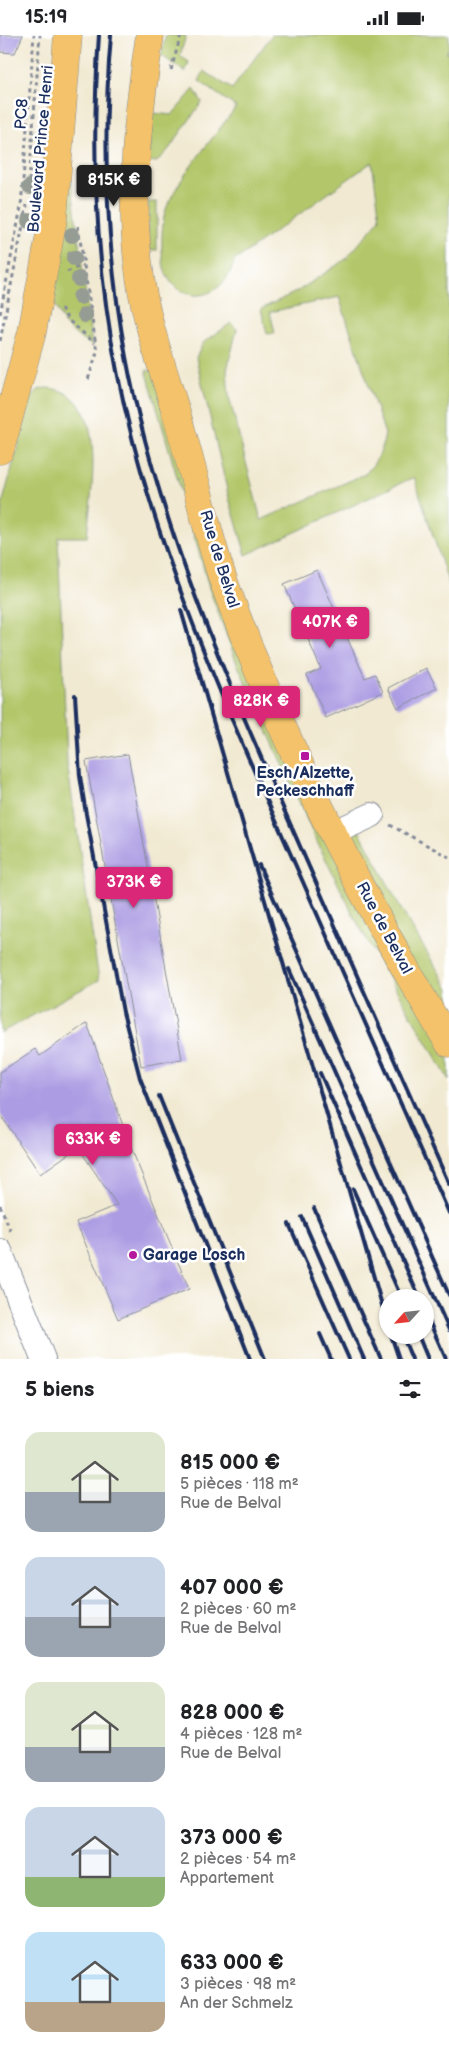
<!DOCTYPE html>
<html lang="fr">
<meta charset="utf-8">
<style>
body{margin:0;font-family:"Balsamiq Sans",sans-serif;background:#f2f2f2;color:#202124;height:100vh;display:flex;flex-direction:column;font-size:19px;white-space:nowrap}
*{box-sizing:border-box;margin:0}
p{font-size:16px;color:#757577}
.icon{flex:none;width:28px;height:28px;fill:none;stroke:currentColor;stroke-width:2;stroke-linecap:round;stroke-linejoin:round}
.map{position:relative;height:1324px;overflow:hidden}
.sheet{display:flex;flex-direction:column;background:#fff;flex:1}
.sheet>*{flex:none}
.needle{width:32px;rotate:243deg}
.controls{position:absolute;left:379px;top:1254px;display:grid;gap:10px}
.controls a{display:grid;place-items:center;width:55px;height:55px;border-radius:50%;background:#fff;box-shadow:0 1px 4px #0004;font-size:25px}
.price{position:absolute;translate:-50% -42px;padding:0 11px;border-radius:5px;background:#db2777;color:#fff;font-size:16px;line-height:32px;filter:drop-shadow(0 1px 2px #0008)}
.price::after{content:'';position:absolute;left:50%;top:30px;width:15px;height:11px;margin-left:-8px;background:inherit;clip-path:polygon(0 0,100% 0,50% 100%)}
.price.active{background:#222;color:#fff}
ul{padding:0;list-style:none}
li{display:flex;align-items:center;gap:15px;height:125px;padding:0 25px}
li span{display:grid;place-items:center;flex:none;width:140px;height:100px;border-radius:15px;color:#555}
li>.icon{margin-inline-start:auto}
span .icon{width:60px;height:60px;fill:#fffc;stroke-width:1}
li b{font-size:21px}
h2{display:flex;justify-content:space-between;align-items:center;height:60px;padding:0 25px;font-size:21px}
.status{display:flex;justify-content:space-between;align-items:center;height:35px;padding:0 25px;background:#fff;direction:ltr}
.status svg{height:14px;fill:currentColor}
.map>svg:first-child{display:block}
.green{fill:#b3c76b;stroke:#677b64}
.building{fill:#ac9ce3}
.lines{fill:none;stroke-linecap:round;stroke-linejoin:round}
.minor-casing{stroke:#868c98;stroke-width:26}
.major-casing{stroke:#868c98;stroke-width:29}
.path{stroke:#868c98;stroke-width:3;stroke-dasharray:4 4;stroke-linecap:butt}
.minor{stroke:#fff;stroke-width:24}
.major{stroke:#f3c26a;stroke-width:28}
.rail{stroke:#1b2f5e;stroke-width:4}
.tree{fill:#959c94}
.poi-dot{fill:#b5179e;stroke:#fff;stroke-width:2}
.labels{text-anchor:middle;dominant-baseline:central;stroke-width:5;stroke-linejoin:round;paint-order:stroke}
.street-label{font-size:16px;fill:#1b2f5e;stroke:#fff}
.poi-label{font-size:16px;font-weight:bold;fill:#1b2f5e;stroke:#fff}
</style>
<div class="status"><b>15:19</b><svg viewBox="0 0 49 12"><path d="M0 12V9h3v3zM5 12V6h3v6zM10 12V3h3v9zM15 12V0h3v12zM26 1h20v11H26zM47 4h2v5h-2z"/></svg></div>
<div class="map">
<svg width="449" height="1324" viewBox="0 0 449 1324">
<rect width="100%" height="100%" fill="#fff"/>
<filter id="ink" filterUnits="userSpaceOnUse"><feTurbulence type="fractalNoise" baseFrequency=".02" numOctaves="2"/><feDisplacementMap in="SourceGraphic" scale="10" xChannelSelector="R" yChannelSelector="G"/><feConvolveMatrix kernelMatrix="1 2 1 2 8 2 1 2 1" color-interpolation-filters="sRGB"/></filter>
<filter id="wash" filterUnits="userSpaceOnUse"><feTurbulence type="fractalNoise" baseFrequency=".0096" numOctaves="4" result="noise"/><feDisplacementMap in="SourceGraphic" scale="20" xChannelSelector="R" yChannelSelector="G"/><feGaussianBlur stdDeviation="1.12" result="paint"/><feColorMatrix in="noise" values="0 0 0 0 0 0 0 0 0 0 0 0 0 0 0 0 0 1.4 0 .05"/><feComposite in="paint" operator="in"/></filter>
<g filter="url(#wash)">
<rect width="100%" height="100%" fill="#f1e9d1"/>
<g class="green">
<path d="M166,0H186L180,21L189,27L185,37L161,20Z"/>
<path d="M272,0H449V12L446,19L449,17V550L414,442L246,520L229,463L196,323L203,308L231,288L237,294L227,335L229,362L261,485L365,439C377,427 382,416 385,399L339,262L270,277L275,298L267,299L261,274L298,256L346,224L380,184L372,127L234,226C227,260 186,275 167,241C160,229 161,191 165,177C175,146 216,100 236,72L199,46L204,36L232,54Z"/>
<path d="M194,54L202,67L169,114L157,127L148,126L152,78L172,80Z"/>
<path d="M68,120L92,310L81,304L65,290L52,265Z"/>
<rect x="148" y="167" width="9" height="48"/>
<path d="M146,335L165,339L225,550L319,770L360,797L405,881L449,954V1045L360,893L316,805L236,626L210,556Z"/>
<path d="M46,353C112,356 90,460 87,502H58L67,728L99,945L0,998V493L3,466L31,363L38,355Z"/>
</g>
<g id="blocks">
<g class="building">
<path d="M0,0H23L15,18L0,17Z"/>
<path d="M317,535L365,643L375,639L383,657L326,683L307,640L321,634L284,549Z"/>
<path d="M426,633L437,653L398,673L388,653Z"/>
<path d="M128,719L182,1024L141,1031L86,726Z"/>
<path d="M87,988L129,1108L189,1254L118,1284L76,1187L117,1170L78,1112L40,1139L0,1079V1037L35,1014L40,1021Z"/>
</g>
</g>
</g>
<g filter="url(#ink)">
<use href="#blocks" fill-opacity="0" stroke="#868c98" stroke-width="1"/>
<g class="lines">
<g class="minor-casing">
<g id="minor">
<path d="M333,798L372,780"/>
<path d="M0,1216L43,1324"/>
</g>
</g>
<g class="major-casing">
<g id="major">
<path d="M150,0C138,79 128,161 140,242C147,294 168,347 182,398C197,449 208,503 226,553C284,712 362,864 449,1008"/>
<path d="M0,415L32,297L53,184L68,0"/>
</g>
</g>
<g class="path">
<path d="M171,35L181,0"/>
<path d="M29,146L40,0"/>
<path d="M78,191L97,317L88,345"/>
<path d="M67,237L83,230"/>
<path d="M61,273L68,285L95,308"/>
<path d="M0,279L21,172L34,0"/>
<path d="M0,306L27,170"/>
<path d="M390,790L449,822"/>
<path d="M0,1170L11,1197"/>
</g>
<use href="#minor" class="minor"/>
<use href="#major" class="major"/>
<g class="rail">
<path d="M99,0C91,113 95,225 117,336C148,496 215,647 280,795C336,923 393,1050 449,1178"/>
<path d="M111,0C102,107 106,215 126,322C158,491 230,652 299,809C349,922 399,1035 449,1149"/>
<path d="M181,575L388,1291"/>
<path d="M75,660L80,741L86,779L123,977L140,1043L250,1324"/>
<path d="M259,830L449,1260"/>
<path d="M289,934L449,1295"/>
<path d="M320,1038L419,1262"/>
<path d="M159,1061L265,1324"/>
<path d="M353,1154L401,1262"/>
<path d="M314,1173L381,1324"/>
<path d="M302,1182L364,1324"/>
<path d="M289,1189L349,1324"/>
<path d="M425,1277L446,1324"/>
<path d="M320,1299L331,1324"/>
<path d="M391,1300L399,1324"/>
<path d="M402,1300L412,1324"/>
<path d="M418,1300L428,1324"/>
</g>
</g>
<g class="tree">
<circle cx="30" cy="152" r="8"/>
<circle cx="29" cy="186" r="8"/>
<circle cx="72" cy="200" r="8"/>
<circle cx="74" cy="223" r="8"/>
<circle cx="79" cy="244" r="8"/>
<circle cx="80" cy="262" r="8"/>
<circle cx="85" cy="280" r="8"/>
</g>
</g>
<g class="poi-dot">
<rect x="300" y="716" width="10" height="10" rx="2.5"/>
<circle cx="133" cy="1220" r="5"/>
</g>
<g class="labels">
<g class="street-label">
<text transform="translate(22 79) rotate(-86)">PC8</text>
<text transform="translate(41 114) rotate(-85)">Boulevard Prince Henri</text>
<text transform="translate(219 524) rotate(73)">Rue de Belval</text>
<text transform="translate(384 893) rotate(62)">Rue de Belval</text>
</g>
<g class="poi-label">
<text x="305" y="738">Esch/Alzette,<tspan x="305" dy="18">Peckeschhaff</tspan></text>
<text x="143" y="1220" text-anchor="start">Garage Losch</text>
</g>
</g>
</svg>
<div class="controls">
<a><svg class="needle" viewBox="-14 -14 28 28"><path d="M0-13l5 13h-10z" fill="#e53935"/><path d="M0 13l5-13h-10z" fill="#757577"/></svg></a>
</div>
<b class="price active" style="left:114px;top:172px">815K €</b>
<b class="price" style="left:330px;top:614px">407K €</b>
<b class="price" style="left:261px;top:693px">828K €</b>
<b class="price" style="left:134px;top:874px">373K €</b>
<b class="price" style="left:93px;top:1131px">633K €</b>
</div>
<section class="sheet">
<h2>5 biens<svg class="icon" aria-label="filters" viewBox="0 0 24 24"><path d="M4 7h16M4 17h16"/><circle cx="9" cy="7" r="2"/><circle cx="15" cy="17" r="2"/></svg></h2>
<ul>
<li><span style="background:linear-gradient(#dfe7d0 60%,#9aa5b1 0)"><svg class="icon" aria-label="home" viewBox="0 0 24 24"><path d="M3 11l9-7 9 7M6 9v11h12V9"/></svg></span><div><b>815 000 €</b><p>5 pièces · 118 m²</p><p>Rue de Belval</p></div></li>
<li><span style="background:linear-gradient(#c9d6e8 60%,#9aa5b1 0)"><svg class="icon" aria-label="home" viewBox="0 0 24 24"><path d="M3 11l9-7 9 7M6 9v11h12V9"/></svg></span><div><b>407 000 €</b><p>2 pièces · 60 m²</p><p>Rue de Belval</p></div></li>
<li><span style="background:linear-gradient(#dfe7d0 65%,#9aa5b1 0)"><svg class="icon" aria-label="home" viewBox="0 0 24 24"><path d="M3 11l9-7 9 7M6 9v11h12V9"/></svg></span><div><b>828 000 €</b><p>4 pièces · 128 m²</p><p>Rue de Belval</p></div></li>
<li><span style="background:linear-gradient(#c9d6e8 70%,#8fb573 0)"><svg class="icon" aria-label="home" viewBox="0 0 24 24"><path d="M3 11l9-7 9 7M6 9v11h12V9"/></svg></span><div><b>373 000 €</b><p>2 pièces · 54 m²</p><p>Appartement</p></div></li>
<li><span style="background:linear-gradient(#bfe0f5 70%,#b9a48a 0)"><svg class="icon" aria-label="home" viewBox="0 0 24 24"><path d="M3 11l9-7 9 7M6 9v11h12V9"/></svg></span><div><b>633 000 €</b><p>3 pièces · 98 m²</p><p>An der Schmelz</p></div></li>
</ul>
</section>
